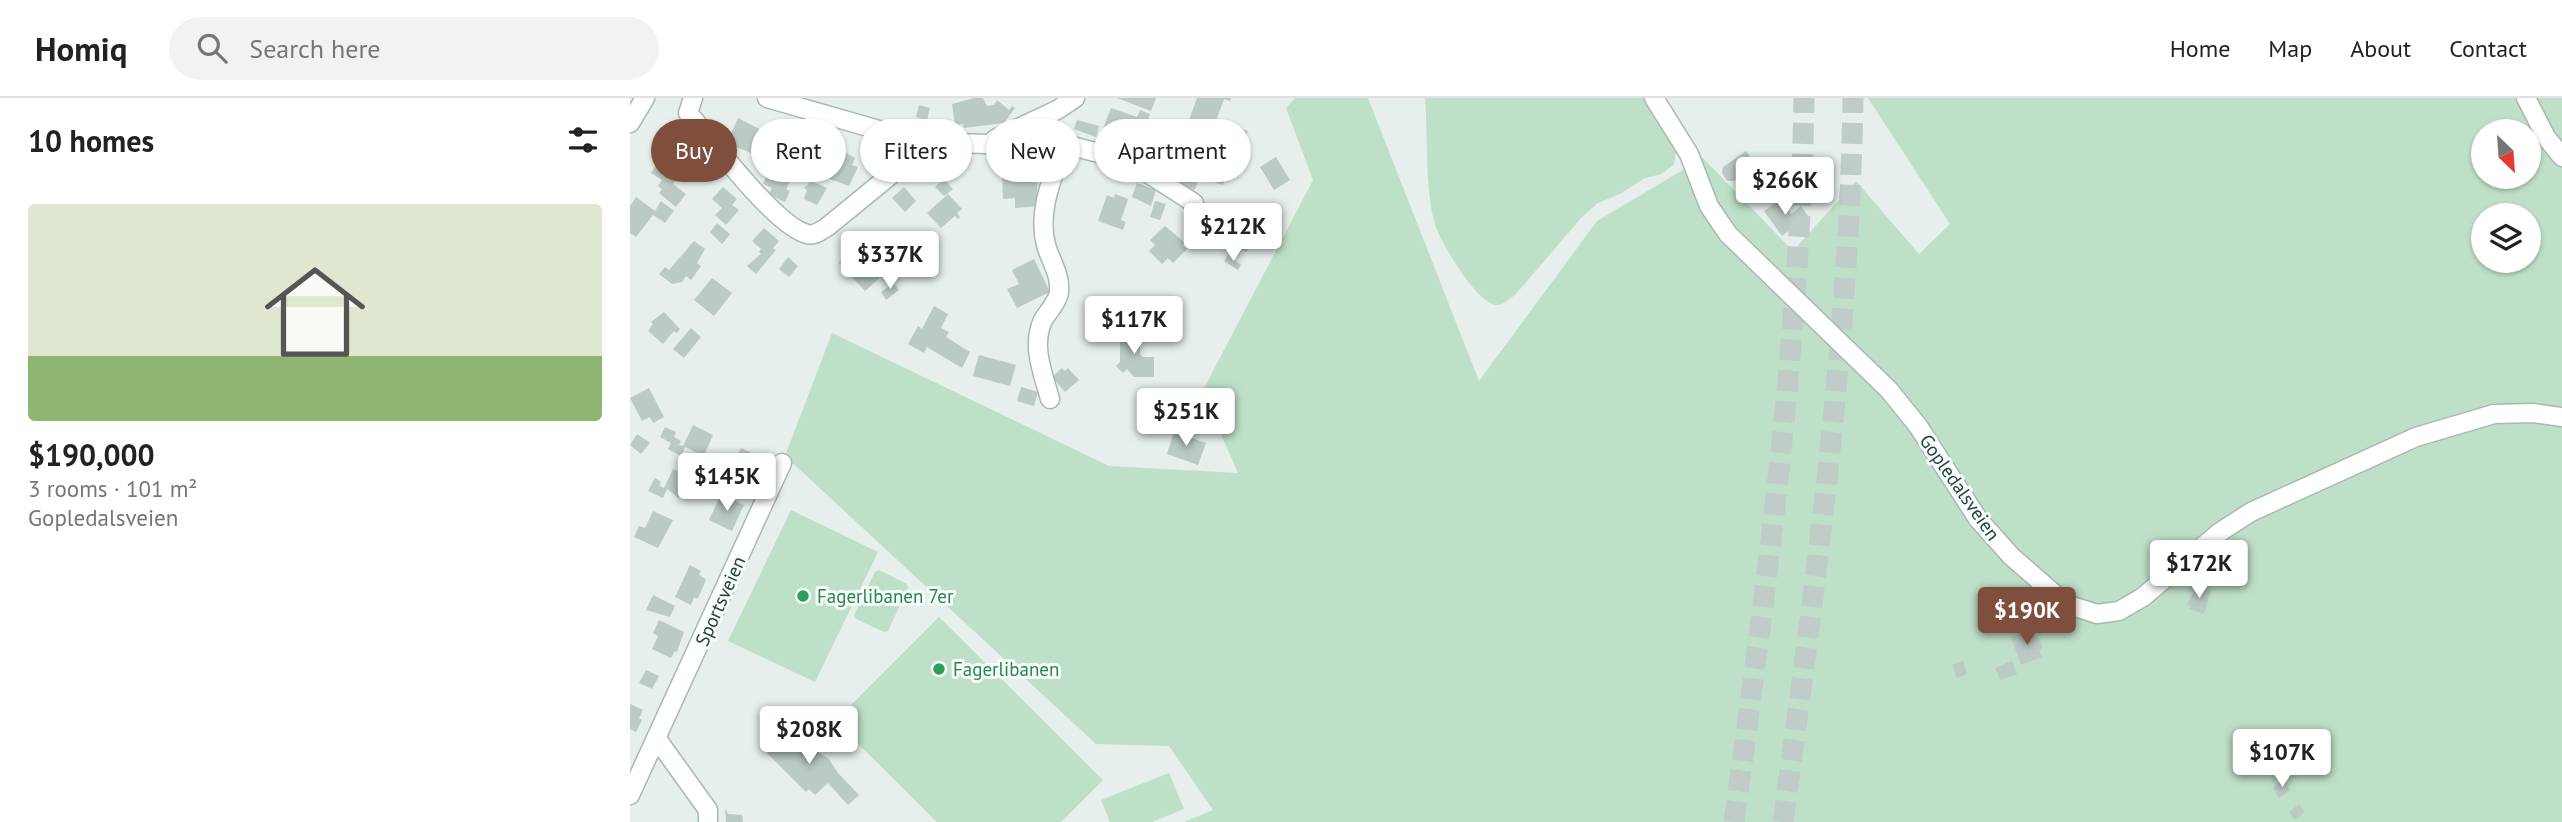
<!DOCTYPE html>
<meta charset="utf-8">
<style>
body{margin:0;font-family:"PT Sans",sans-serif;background:#f2f2f2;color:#222;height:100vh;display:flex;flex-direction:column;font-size:26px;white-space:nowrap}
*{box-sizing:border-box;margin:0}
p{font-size:23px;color:#767676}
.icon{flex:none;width:38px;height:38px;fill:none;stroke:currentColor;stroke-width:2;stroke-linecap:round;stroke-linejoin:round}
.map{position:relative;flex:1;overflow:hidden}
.sheet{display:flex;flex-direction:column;background:#fff;width:630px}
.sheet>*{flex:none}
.top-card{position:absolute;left:21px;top:21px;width:665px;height:63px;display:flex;gap:14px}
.needle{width:46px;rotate:155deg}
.fabs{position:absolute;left:1841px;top:21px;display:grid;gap:14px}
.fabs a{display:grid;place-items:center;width:70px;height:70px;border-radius:50%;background:#fff;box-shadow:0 2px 5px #0004;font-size:35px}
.price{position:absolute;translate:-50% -60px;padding:0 16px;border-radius:7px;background:#fff;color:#222;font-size:23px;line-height:46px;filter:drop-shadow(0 2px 4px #0008)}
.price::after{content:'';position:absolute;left:50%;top:42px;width:21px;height:16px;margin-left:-10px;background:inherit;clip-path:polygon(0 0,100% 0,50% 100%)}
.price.on{background:#804e3d;color:#fff}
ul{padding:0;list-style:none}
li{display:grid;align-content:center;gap:14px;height:371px;padding:0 28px}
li+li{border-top:2px solid #e0e0e0}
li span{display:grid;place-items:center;height:217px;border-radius:7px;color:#555}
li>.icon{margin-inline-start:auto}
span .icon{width:126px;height:126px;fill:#fffc;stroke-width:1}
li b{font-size:30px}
h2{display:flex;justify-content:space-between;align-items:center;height:84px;padding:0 28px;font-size:30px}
.pill{padding:0 24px;border-radius:32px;background:#fff;box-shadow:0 2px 5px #0004;font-size:24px;line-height:63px}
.pill.on{background:#804e3d;color:#fff}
header{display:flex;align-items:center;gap:42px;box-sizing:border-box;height:98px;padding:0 35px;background:#fff;border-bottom:2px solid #e0e0e0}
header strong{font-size:33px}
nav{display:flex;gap:38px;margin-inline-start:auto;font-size:24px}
.search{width:490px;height:63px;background:#f2f2f2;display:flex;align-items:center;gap:18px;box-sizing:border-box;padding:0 24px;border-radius:38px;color:#767676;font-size:26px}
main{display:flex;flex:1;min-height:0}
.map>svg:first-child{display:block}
.green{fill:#bfe0c8;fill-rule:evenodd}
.building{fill:#bbcac4}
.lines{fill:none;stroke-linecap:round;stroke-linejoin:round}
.highway-tunnel{stroke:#bfccc8;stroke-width:21;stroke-dasharray:21 10;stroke-linecap:butt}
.minor-casing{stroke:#a8b8b2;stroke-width:21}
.minor{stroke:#fff;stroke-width:18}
.leisure-dot{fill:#2e9e5b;stroke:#f7fbf9;stroke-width:2.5}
.labels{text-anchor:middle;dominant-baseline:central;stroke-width:6;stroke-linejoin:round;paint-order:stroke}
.street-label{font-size:19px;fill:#24423a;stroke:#f7fbf9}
.leisure-label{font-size:19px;fill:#27864d;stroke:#f7fbf9;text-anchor:start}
</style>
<header>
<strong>Homiq</strong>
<div class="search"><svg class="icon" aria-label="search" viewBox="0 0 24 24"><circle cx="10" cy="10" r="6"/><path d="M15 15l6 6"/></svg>Search here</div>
<nav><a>Home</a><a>Map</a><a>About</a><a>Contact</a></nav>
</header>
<main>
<section class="sheet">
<h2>10 homes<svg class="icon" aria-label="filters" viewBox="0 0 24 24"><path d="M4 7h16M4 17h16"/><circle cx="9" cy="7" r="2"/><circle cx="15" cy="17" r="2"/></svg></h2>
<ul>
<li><span style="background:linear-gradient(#dfe7d0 70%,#8fb573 0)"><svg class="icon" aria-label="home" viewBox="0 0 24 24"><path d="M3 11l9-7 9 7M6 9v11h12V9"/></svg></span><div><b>$190,000</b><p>3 rooms · 101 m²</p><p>Gopledalsveien</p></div></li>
</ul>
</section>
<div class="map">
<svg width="1932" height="724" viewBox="0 0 1932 724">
<rect width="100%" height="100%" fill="#e6efeb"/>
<g class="green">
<path d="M665,0H738L849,283L967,123L1073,60L1163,153L1226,83L1289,156L1320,126L1238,0H1932V724H554L583,712L539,648L466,646L155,358L202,235L479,368L608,375L572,294L683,82L656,10ZM1853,33H1899V79H1853ZM1853,117H1899V163H1853Z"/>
<path d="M795,0H1015L1043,44L1046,53L1044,66L1032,76L1015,80L990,96L968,105L952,119L885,197C879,201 874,207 866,207C847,206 808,141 804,123C795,88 798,37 795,0Z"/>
<path d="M161,412L248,454L185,584L98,543Z"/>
<path d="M249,472L277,486L278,490L258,533L254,534L226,521L224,517L245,474Z"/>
<path d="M309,519L473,682L431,724H307L205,623Z"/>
<path d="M539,675L554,711L522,724H480L471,702Z"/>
</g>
<g class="building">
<path d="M344,0H353L357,8L364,7L367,2L379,12L382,8L385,10L374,25L334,30L333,26L325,27L322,6Z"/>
<path d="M487,0H526L521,13Z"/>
<path d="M567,0H601L600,3L594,1L582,34L558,25Z"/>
<path d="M289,7L300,10L297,22L286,19Z"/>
<path d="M481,10L507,19L510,12L520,16L516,28L519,29L513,48L490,40L492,34L474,28Z"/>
<path d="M108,20L133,33L121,55L97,45Z"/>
<path d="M447,22L469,28L466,39L444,31Z"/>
<path d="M598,26L618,33L613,48L607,46L593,87L569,79L565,92L539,83L554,42L591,55Z"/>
<path d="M158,31L191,45L181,66L151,53Z"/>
<path d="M44,47L59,57L56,63L58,65L43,86L56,96L46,109L29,95L32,91L28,88L32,82L21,75L29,63L34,66Z"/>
<path d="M210,52L225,60L222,67L228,69L219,88L197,80L198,78L187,72L196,53L206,58Z"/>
<path d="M1116,53L1141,89L1131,96L1120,85L1123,83L1118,77L1103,83H1097L1092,75L1093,69Z"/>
<path d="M646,59L660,82L644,92L630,69Z"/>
<path d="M143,65L164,75L156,91L160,93L155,104L142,98L139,95L142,90L133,86L136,79L133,77Z"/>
<path d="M396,73L398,80H407L408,108L385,110V100L373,101L372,75Z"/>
<path d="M314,81L323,91L314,98L305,89Z"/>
<path d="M181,83L197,90L187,107L174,101L177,92L174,90Z"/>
<path d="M507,85L526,92L521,108L502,99Z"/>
<path d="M93,89L107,101L102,107L109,112L96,127L85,117L92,110L82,101Z"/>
<path d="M274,89L286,103L275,114L262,100Z"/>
<path d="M318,96L332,111L327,115L330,119L328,121L325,118L311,130L297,115Z"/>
<path d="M485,96L498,101L491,122L496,124L493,132L468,123L477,97L484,100Z"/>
<path d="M6,99L25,113L31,103L44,113L35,125L23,117L6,139L0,135V108Z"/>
<path d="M1151,101L1161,116L1171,108L1178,118L1152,138L1134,113Z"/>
<path d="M525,103L536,106L530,122L520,119Z"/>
<path d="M601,118L606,121L607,119L628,136L616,154L610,150L608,153L592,142L595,139L589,135Z"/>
<path d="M87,125L100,136L92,146L80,134Z"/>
<path d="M535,128L555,145L553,147L557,151L543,165L538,160L532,166L519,153L525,147L520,142Z"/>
<path d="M134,130L149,143L143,150L146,152L126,176L117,168L131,156L129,154L131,151L122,143Z"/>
<path d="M299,140L304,146L293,155L296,159L293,163L282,171L271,157Z"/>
<path d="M64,143L75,151L67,165L71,168L61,182L56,178L52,184L42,186L29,176L35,169L39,172Z"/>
<path d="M223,152L236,166L243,160L256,174L235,193L209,165Z"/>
<path d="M598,157L611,167L608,172L594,163Z"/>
<path d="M158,159L168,168L159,179L149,171Z"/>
<path d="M404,161L420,194L387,210L377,191L389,186L382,172Z"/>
<path d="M82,180L102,195L84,218L64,202Z"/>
<path d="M263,185L269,192L256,202L251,194Z"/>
<path d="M304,208L318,216L311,230L319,234L316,239L340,254L332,270L297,249L294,255L278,246L288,228L292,231Z"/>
<path d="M34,214L50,231L47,235L44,233L33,246L18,233L23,226L21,224Z"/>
<path d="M61,230L71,239L54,260L43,251Z"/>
<path d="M490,233H510V256L513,259H524V279H504L497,271L493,275L486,268L490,264Z"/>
<path d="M349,257L386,267L380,288L343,278Z"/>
<path d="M432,270L435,273L438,270L449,282L435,294L422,279Z"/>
<path d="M391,289L408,294L404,308L387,303Z"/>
<path d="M19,290L34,319L23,325L20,319L12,323L0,300Z"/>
<path d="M63,327L83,337L74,358L55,349L51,358L38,351L41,345L30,339L35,329L46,334L44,339L51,343L49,347L53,348Z"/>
<path d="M544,334L576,345L568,367L537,356Z"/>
<path d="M7,336L20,345L11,356L0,347Z"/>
<path d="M111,350L136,362L127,381L96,367L101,358L106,360Z"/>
<path d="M43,371L62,380L53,399L50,397L49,400L37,391L33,400L18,393L25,380L31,384L29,388L34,390Z"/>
<path d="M113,385L129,393L126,399L110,391Z"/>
<path d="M91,397L114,407L102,433L79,422Z"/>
<path d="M23,413L43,422L28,450L4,439L9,428L15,430Z"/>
<path d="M60,467L71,473L69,477L76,481L71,494L67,501L64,499L61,507L45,499Z"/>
<path d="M1566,488L1581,493L1574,516L1559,511L1560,507H1557Z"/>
<path d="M23,497L45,508L40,519L16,512Z"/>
<path d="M1391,509L1397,526L1380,532L1374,515Z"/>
<path d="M29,522L54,534L47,554L45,553L41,560L22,551L28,538L23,535Z"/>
<path d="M1402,531L1405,539L1408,538L1413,550L1409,552L1412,559L1391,567L1381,539Z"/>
<path d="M1333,563L1337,576L1327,580L1322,567Z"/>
<path d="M1382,563L1387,576L1370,582L1365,570Z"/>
<path d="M16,572L29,578L22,591L9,585Z"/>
<path d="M0,606L13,612L9,620L12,622L6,634L0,631Z"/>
<path d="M165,628L188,654L199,661L208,675L229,697L218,707L198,685L185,697L179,691L176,694L137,655Z"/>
<path d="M1654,682L1660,692L1649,700L1643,690Z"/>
<path d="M1669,706L1675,714L1665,722L1659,714Z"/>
<path d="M95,710L98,716L112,717L113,724H96Z"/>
</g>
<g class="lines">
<g class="highway-tunnel">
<path d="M1104,724C1137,484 1170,243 1174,0"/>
<path d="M1153,724C1186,483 1219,243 1223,0"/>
</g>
<g class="minor-casing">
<g id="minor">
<path d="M63,0L58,15C82,42 145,128 177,136C185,138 190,133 197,129L262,76L291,44"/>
<path d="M137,0L291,44L356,46L402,42L434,46L488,60L508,69L564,105"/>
<path d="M1024,0L1059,56L1079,108L1098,136L1259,292L1288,328L1348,421L1381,458L1436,506L1467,516L1489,513L1513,499L1590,434L1621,414L1786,339L1864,316L1903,315L1932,319"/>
<path d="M1896,0L1916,39L1932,59"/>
<path d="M0,25L15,0"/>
<path d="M365,41L427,12L445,0"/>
<path d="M420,301C413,275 401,248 413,222C418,214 428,203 429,194C431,177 420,162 416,147C407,113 423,79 434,46"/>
<path d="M27,641L78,712V724"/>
<path d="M0,697L152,365"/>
</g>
</g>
<use href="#minor" class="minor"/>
</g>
<g class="leisure-dot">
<circle cx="173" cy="498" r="7"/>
<circle cx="309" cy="571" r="7"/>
</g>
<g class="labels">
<g class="street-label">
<text transform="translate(1330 389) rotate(55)">Gopledalsveien</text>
<text transform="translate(90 503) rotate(-66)">Sportsveien</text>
</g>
<g class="leisure-label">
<text x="187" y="498">Fagerlibanen 7er</text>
<text x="323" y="571">Fagerlibanen</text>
</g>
</g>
</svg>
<div class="fabs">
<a><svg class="needle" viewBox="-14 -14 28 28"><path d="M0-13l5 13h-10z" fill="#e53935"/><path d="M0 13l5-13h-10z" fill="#767676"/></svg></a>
<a><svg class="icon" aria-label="layers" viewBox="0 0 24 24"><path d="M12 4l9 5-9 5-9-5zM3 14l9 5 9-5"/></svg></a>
</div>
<b class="price" style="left:1155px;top:119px">$266K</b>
<b class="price" style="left:603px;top:165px">$212K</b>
<b class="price" style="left:260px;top:193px">$337K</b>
<b class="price" style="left:504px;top:258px">$117K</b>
<b class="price" style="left:556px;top:350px">$251K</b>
<b class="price" style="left:97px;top:415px">$145K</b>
<b class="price" style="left:1569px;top:502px">$172K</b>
<b class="price on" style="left:1397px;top:549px">$190K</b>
<b class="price" style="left:179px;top:668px">$208K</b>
<b class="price" style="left:1652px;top:691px">$107K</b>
<div class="top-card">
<a class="pill on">Buy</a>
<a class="pill">Rent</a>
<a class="pill">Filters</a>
<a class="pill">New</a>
<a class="pill">Apartment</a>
</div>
</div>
</main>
